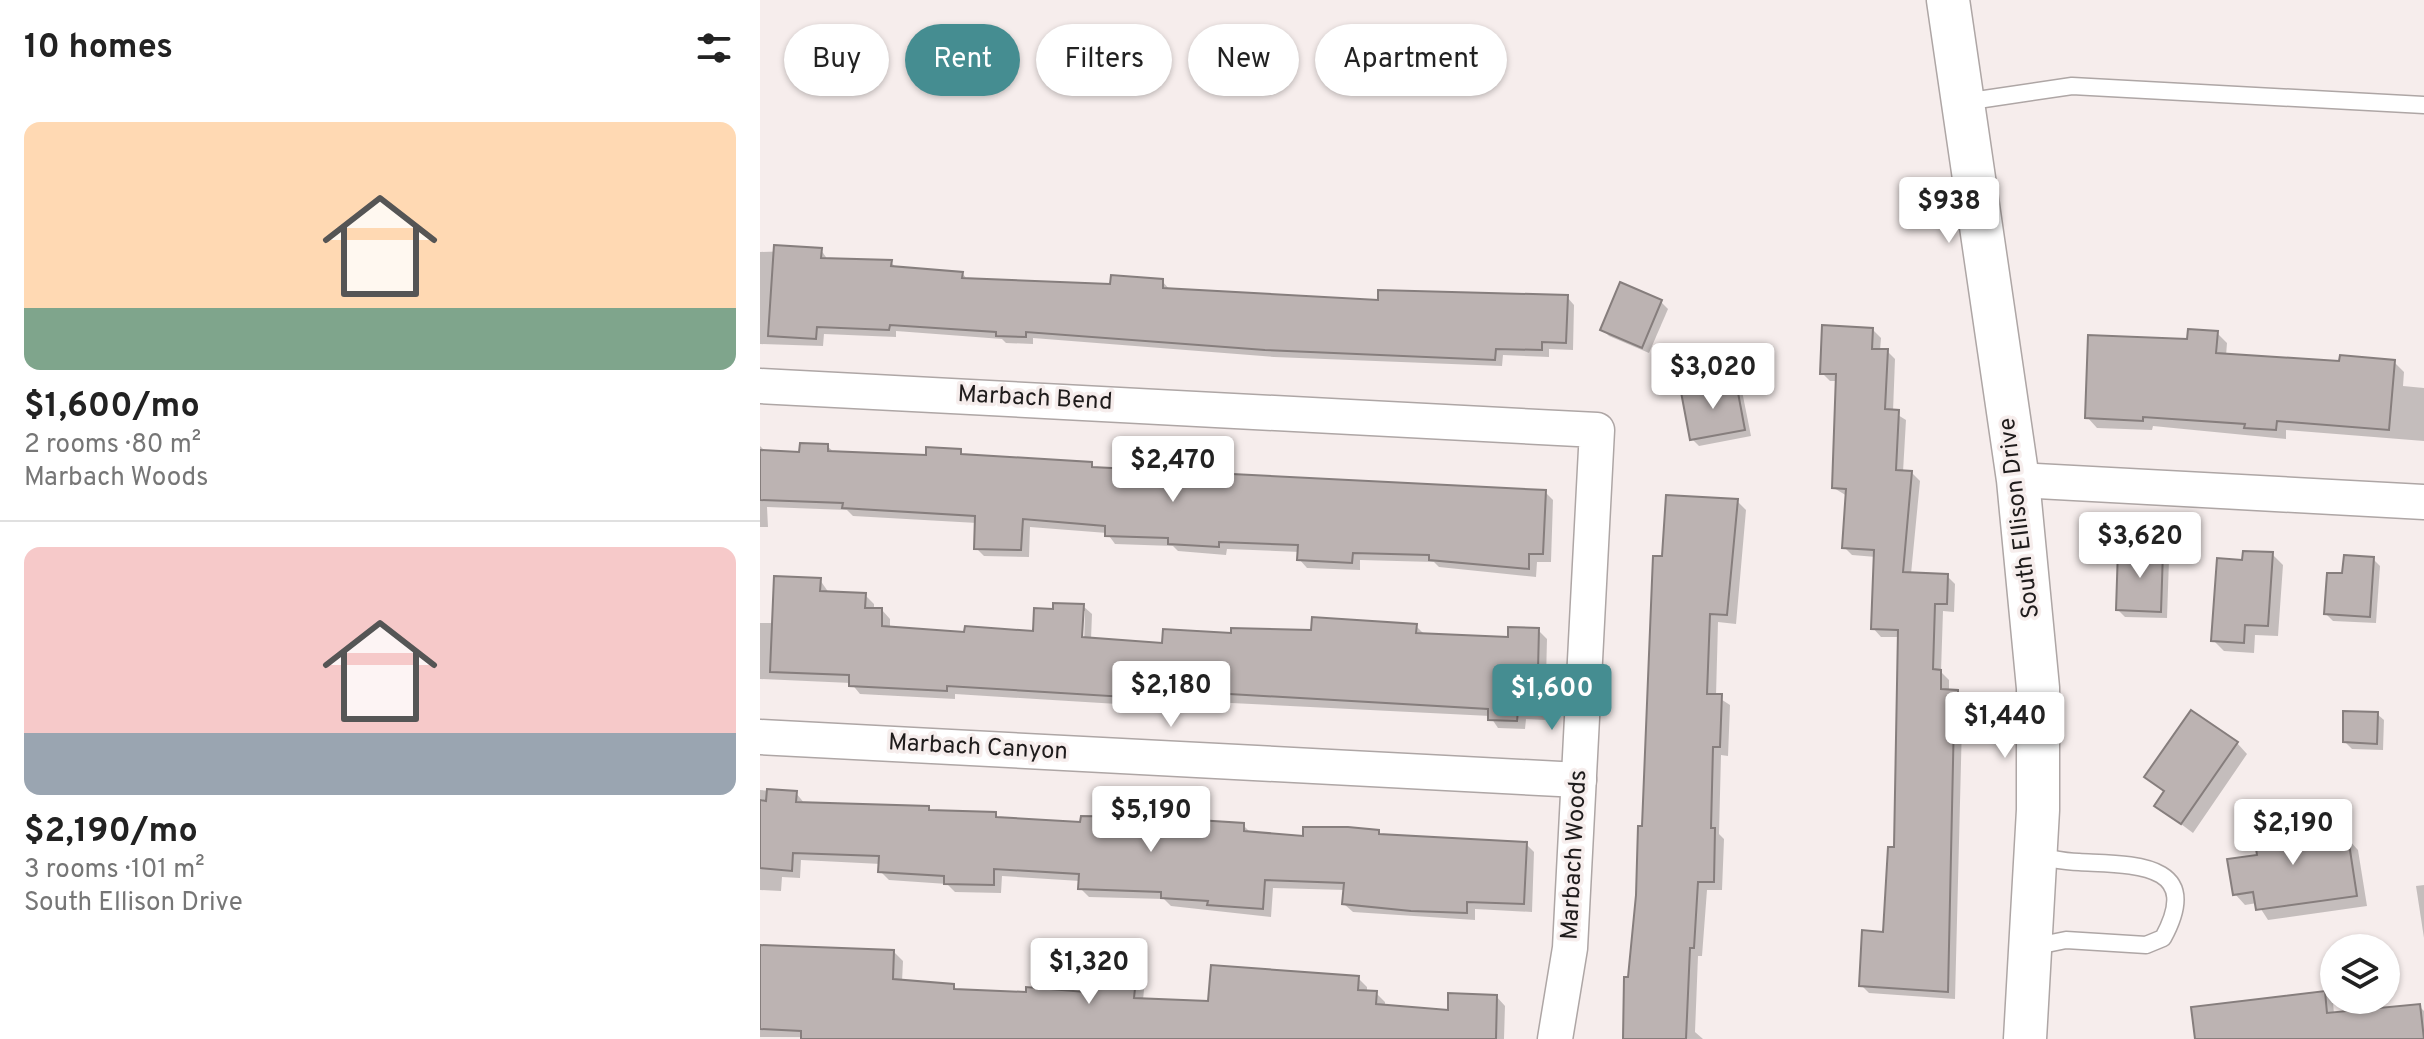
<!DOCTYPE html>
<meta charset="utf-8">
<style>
body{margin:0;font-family:Overpass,sans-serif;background:#f2f2f2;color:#222;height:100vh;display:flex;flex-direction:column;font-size:30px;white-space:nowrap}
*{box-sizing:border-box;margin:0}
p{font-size:26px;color:#767676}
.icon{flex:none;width:44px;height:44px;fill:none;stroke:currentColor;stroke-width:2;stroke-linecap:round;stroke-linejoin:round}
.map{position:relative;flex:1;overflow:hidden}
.side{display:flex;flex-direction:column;background:#fff;width:760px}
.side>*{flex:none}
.hud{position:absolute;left:24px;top:24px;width:760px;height:72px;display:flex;gap:16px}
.fabs{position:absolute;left:1560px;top:934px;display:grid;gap:16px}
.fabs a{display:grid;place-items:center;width:80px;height:80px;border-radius:50%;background:#fff;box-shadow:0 2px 6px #0004;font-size:40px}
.price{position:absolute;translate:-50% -68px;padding:0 18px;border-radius:8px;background:#fff;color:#222;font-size:26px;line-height:52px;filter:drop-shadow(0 2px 4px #0008)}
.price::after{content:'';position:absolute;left:50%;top:48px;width:24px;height:18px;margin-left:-12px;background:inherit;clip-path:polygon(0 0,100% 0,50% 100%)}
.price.on{background:#458d91;color:#fff}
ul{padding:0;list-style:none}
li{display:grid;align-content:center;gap:16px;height:424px;padding:0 24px}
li+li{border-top:2px solid #e0e0e0}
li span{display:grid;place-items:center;height:248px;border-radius:16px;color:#555}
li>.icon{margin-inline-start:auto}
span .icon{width:144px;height:144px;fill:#fffc;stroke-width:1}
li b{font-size:34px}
h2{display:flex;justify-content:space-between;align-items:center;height:96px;padding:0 24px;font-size:34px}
.chip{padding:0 28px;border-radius:36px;background:#fff;box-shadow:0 2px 6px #0004;font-size:28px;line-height:72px}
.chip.on{background:#458d91;color:#fff}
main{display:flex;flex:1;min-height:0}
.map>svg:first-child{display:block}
.shadow{fill:#0003;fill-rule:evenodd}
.building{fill:#bcb3b2;stroke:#867e7d;stroke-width:2}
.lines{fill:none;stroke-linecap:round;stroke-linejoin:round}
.service-casing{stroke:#aea6a5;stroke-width:19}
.minor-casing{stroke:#aea6a5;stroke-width:37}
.tertiary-casing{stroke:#aea6a5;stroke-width:45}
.service{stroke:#fff;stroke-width:16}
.minor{stroke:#fff;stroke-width:34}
.tertiary{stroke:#fff;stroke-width:42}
.labels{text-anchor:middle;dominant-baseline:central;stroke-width:7;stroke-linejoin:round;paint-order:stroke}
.street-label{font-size:24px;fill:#1f1c1c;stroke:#f6edec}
</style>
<main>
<section class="side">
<h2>10 homes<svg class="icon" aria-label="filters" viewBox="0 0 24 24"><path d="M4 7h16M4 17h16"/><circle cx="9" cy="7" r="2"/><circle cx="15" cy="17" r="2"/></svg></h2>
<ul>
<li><span style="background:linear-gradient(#ffd9b3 75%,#7fa58c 0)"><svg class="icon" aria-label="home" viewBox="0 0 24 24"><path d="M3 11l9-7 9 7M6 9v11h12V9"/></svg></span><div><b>$1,600/mo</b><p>2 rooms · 80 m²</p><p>Marbach Woods</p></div></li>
<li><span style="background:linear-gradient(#f6c9c9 75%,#9aa5b1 0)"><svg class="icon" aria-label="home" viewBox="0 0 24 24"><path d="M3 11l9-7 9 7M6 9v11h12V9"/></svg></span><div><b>$2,190/mo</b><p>3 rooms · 101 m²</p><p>South Ellison Drive</p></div></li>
</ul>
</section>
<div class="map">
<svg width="1664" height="1039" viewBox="0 0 1664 1039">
<rect width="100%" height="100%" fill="#f6edec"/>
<g class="shadow">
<path d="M61,250L68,260L131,262L137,269L202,273L208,280L352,286L402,281L410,290L619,302L807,297L814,305L813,350L789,349V357L743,355L742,366L514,357L273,338V344L246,343L242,339L136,331V337L64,334L63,346L0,344V252Z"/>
<path d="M861,285L901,302L908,309L889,353L849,336L842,329Z"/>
<path d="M1113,330L1121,338L1120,351H1127L1135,359L1133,412L1146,420L1143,472L1152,473L1160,481L1151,574L1187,576L1195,584L1194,612L1183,611L1181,672L1189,680V691L1197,692L1206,700L1205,725L1202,724L1195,999L1109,993L1101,985L1125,934L1136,849L1140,637H1121L1113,628L1116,557L1092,555L1084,547L1087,496L1074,488L1078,381H1070L1062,373Z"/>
<path d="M1457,333L1467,343L1466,356L1581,363L1634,362L1644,372L1643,386L1664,388V441L1526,430V439L1393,426L1392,430L1337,428L1327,417L1429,341Z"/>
<path d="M975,384L982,391L991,436L939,446L932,439Z"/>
<path d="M0,446L4,450L41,454L67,446L75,453L168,457L200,451L206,457L331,464L336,470L785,492L793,500L791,562H777L776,577L679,567L674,562L600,560V570L547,568L539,559L540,552L467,549L466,555L418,551L413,546L355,544L347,533L270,527L269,557L224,556L216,548L217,523L93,516L87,510L7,507L8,527H0Z"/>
<path d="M977,501L986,510L976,624L958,622L956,696L970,705L968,756L961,755L959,834L964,839L962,890H947L942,956H938L935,1032L943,1039H863L884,828L904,559Z"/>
<path d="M1402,553L1409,560L1407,618L1365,617L1358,610Z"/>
<path d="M1512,554L1523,565L1518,636L1495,635L1494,653L1464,651L1453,640L1484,562Z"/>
<path d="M1613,559L1620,566L1616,623L1573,621L1566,614L1584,576Z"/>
<path d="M60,580L69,593L105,595L114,604V610H122L130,619V629L206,634L275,633L295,611L323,606L332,614L331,640L404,645L473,635L656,626L666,636L750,639L778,630L787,639L785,720L766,719L765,729L738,728L730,716L390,699V706L195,694V699L100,694L91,683L0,679V623H14ZM321,611H325L324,647H320Z"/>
<path d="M1617,714L1624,720L1623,750L1592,749L1585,742Z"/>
<path d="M1477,743L1487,754L1433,833L1397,806L1405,793L1387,777Z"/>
<path d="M0,790L36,793L45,804L169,808L172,812L235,814L240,819L322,824L483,825L492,834L545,838L618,832L623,836L766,844L774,852L772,912L715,909V920L593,912L584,904L585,890L513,888L511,917L411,906L404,899L329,897L320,888V881L242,876L241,893L195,892L187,884L129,880L120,871L121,864L41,860L40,878L22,877L21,891L0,890Z"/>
<path d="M1542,816L1552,827L1555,844L1588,839L1598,850L1607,906L1508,920L1497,903L1485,905L1475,894L1499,857Z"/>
<path d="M1664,885V938L1656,886Z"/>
<path d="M0,946L134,952L143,961L142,982L193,986L199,991L327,994L357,965L366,974V980H375L384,990L383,1000L450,1003L598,978L607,987V992L616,993L625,1002V1007L690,1012L736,996L745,1006L744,1039L0,1037Z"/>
<path d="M1564,993L1573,1002L1574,1014L1659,1006L1664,1011V1039H1437Z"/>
</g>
<g class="building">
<path d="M14,245L62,248L61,258L132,260L131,266L203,272L202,278L350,284L351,275L403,279V288L618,300V290L808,295L806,343L782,342V350L736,349L735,360L505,350L266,332V337L236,336V332L130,325L129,330L57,327L56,339L8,336Z"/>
<path d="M860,282L902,300L882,348L840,330Z"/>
<path d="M1062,325L1113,328L1112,349H1128L1125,409L1139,410L1136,470L1152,471L1143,572L1188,574L1187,604H1175L1173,669L1181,670V689L1198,690V717H1194L1188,992L1099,986L1102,930L1123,932L1128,847H1134L1138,630L1111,629L1114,550L1082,548L1086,489L1072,488L1076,374H1060Z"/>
<path d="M1428,329L1458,331L1456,353L1579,361L1580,355L1635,360L1629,430L1517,421L1516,430L1484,428L1485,424L1383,417V421L1325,418L1328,335L1427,339Z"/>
<path d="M976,382L985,430L930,440L921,392Z"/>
<path d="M40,443L68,444V451L166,455V447L201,449V454L332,462V467L786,490L783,554H769V569L669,560V555L593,553L592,563L537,560L538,545L459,542V547L408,544V538L345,536V526L263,519L261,550L214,549L215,516L82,508L83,503L0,500V450L39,452Z"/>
<path d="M906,495L978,499L967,615L950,614L947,694H962L960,747H953L951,828H955L954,882H938L934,948H930L926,1039H863L864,977H868L876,895L878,826H882L893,556H902Z"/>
<path d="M1358,549L1403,551L1401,612L1356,610Z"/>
<path d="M1483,551L1513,552L1508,626L1485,625L1484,643L1451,641L1457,558L1482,560Z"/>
<path d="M1584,555L1614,557L1610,617L1564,614L1567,573H1582Z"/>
<path d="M14,576L61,578L60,591L106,593L105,608H122V626L204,632L205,626L273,631L274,608L293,609V603L324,604L322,637L402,643L403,629L471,633V628L551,630L552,617L657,624L656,633L748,637V627L779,628L777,712L758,711L757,721L728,720V709L452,693L382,691V698L187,686V691L89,686V675L10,672Z"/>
<path d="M1431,710L1478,742L1421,824L1394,806L1404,791L1384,777Z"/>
<path d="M1583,711L1618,712L1617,744L1583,742Z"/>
<path d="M7,789L37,791L36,802L169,806V810L236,812V817L320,822L321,816L390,817L484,823V831L543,836V827H588L619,830V834L767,842L764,904L707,902V913L651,911L582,904L584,883L505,880L503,909L447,905L448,901L401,898V892L318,889L319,874L234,869V885L184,884V876L118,872L119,856L33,853L32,871L0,868V800L6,801Z"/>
<path d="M1542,814L1547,843L1588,837L1597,896L1496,910L1493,892L1473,895L1467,859L1497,855L1492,822Z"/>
<path d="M0,945L134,950L133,979L194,984V989L266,992V987L325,992L328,961L358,963V977L376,979L374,998L448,1001L451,965L599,976L598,990L617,991L616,1004L688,1010V993L737,995L736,1039H41V1031L0,1029Z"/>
<path d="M1565,991L1567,1013L1660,1004L1664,1039H1435L1431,1007Z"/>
</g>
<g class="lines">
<g class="service-casing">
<g id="service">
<path d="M1204,102L1312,86L1664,105"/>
<path d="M1272,947L1306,940L1386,945L1403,938C1445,861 1371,865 1319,862C1304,862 1290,858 1276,856"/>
</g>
</g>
<g class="minor-casing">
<g id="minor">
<path d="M0,386L837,430L810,948L795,1039"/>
<path d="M1258,480L1664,502"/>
<path d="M0,737L819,780"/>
</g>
</g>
<g class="tertiary-casing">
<path id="tertiary" d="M1188,0L1258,480L1278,688V810L1265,1039"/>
</g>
<use href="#service" class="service"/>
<use href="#minor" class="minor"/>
<use href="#tertiary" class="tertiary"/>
</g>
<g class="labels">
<g class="street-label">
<text transform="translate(275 399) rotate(3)">Marbach Bend</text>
<text transform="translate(1260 518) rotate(-97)">South Ellison Drive</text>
<text transform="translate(218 748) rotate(3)">Marbach Canyon</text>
<text transform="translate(815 855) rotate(-87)">Marbach Woods</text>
</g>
</g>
</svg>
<div class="fabs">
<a><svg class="icon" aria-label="layers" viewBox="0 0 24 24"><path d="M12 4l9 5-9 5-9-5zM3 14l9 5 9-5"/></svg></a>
</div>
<b class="price" style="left:1189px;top:245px">$938</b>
<b class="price" style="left:953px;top:411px">$3,020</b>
<b class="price" style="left:413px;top:504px">$2,470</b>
<b class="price" style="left:1380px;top:580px">$3,620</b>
<b class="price" style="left:411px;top:729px">$2,180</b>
<b class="price on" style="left:792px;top:732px">$1,600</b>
<b class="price" style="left:1245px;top:760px">$1,440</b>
<b class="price" style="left:391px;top:854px">$5,190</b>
<b class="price" style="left:1533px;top:867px">$2,190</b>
<b class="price" style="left:329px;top:1006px">$1,320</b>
<div class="hud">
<a class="chip">Buy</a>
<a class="chip on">Rent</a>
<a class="chip">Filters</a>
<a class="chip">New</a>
<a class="chip">Apartment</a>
</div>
</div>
</main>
